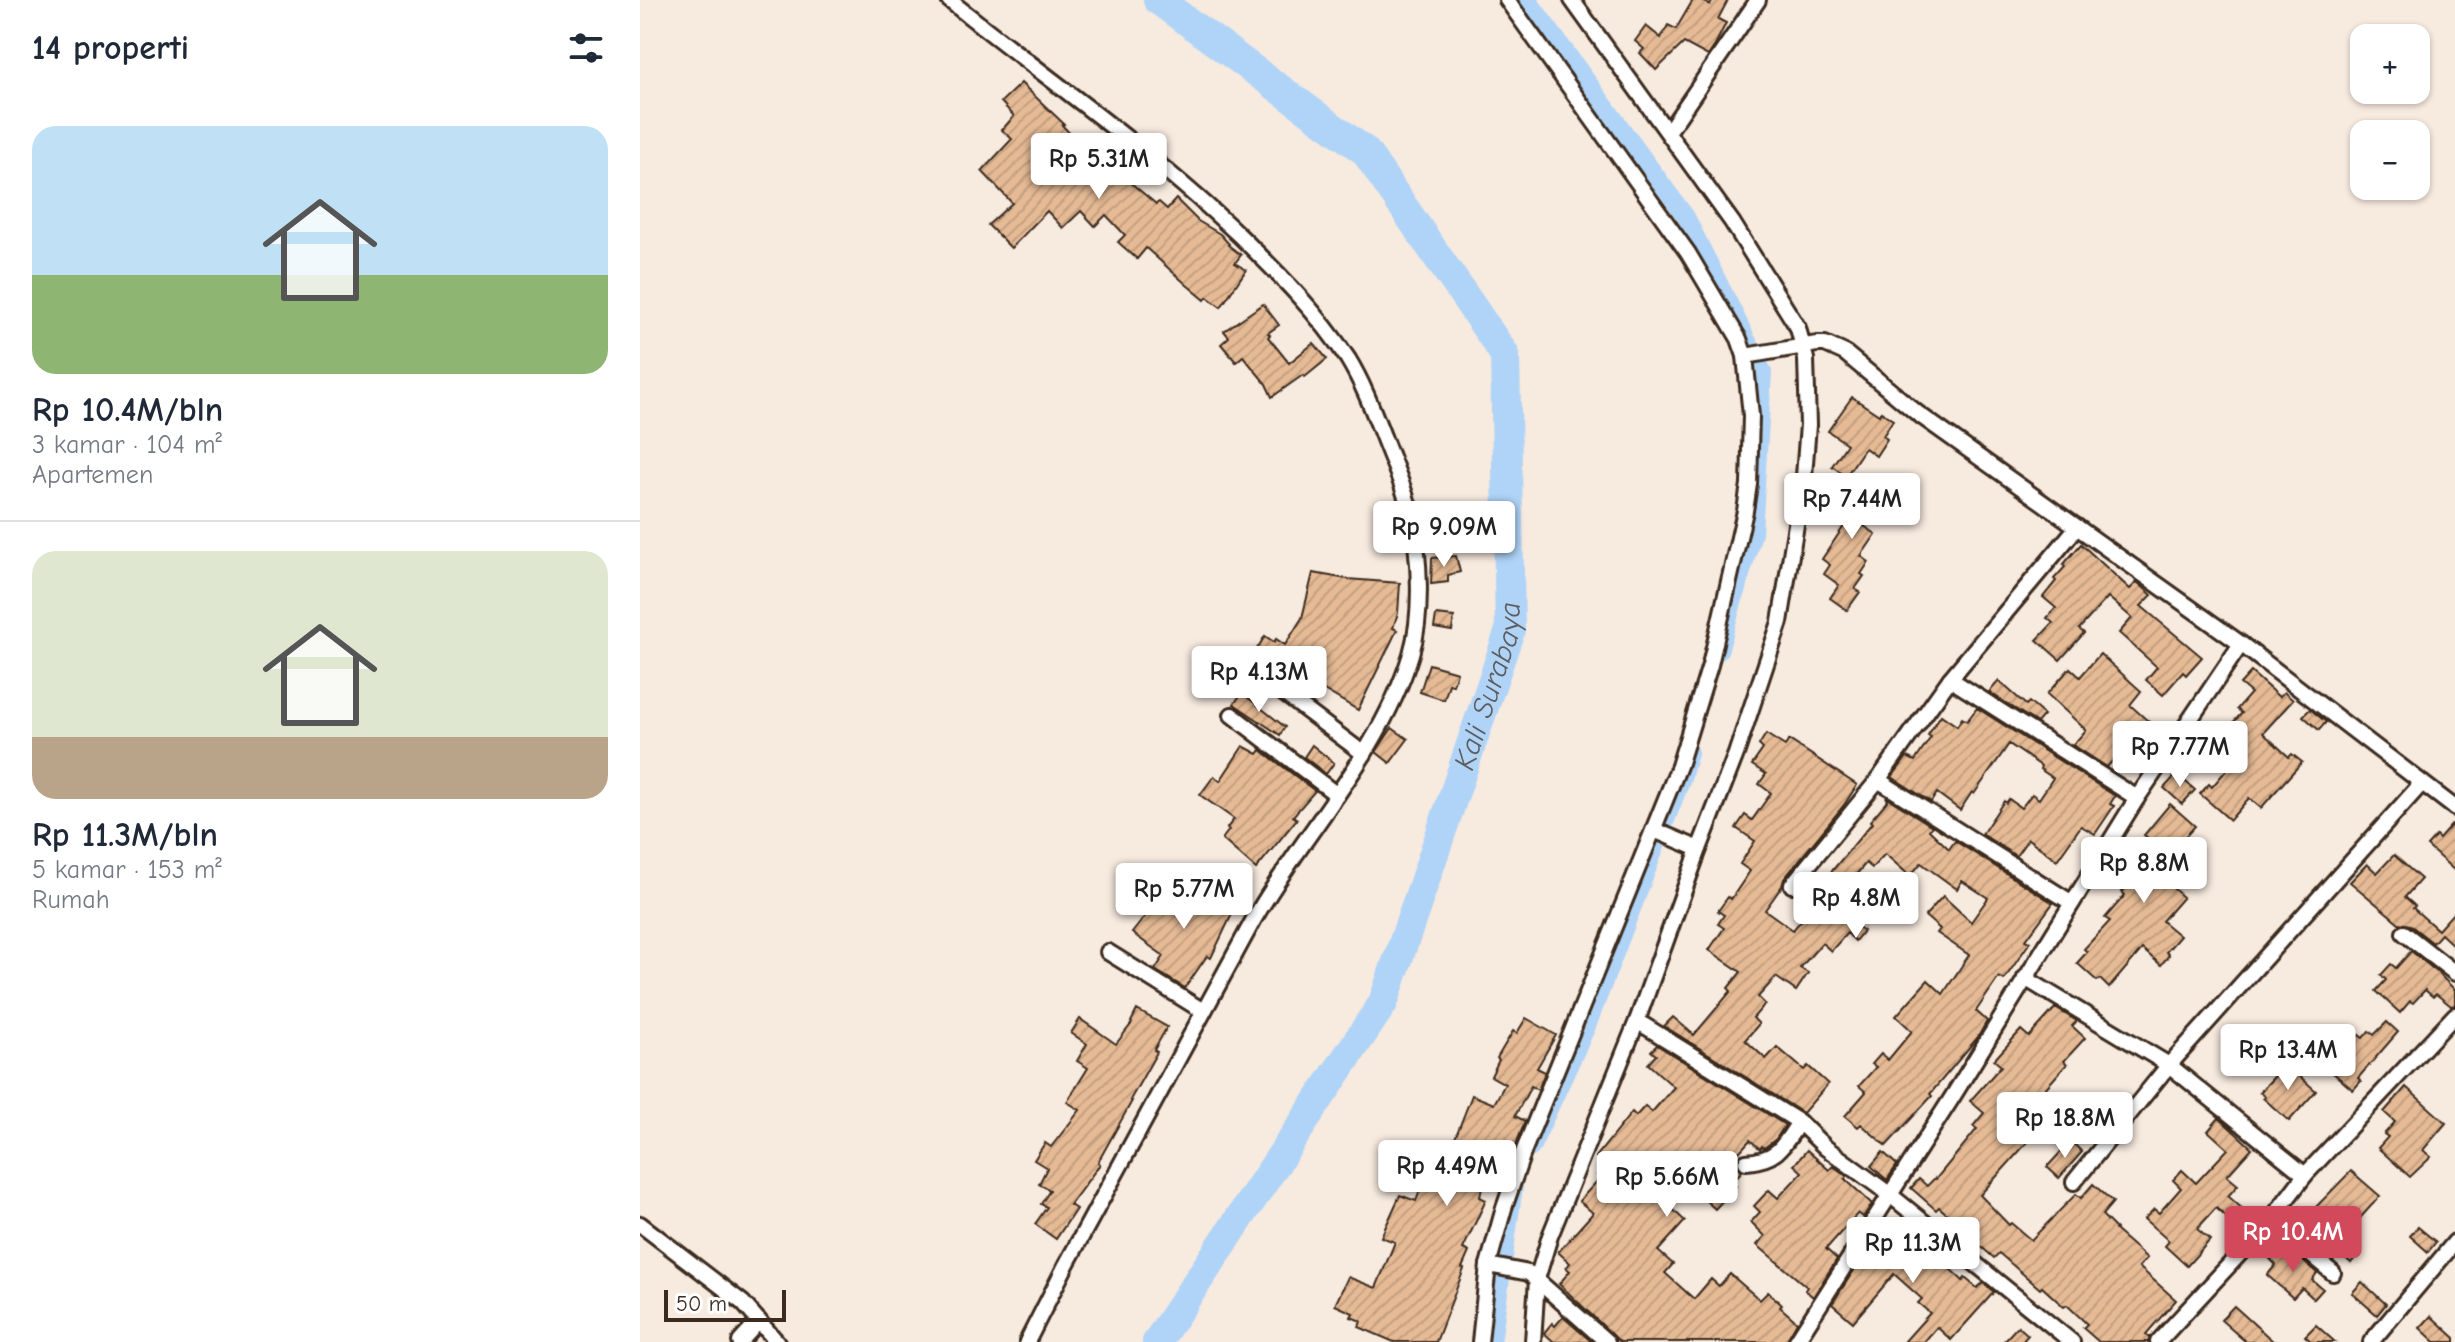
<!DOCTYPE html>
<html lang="id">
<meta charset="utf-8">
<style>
body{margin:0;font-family:"Comic Neue",sans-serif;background:#f2f2f3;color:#1f2937;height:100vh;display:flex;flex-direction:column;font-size:30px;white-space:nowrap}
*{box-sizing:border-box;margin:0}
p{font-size:26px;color:#747a83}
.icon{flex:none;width:44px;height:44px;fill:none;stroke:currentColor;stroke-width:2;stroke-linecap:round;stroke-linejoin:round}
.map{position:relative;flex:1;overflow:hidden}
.panel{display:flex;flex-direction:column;background:#fff;width:640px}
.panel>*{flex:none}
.controls{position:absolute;left:1710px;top:24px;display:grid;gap:16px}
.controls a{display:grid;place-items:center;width:80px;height:80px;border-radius:16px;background:#fff;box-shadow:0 2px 6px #0004;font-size:40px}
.scale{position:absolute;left:24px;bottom:20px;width:122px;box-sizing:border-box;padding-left:8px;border:4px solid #3b2a1e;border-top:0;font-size:22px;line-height:28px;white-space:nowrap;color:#3b2a1e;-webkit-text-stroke:6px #fff;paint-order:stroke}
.price{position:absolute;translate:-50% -68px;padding:0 18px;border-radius:8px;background:#fff;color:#222;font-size:26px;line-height:52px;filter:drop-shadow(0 2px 4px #0008)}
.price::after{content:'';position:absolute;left:50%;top:48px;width:24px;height:18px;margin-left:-12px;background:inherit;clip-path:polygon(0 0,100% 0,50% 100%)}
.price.selected{background:#d1495b;color:#fff}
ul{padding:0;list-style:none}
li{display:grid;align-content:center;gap:16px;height:424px;padding:0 32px}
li+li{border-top:2px solid #e0e1e3}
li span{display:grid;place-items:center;height:248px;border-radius:24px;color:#555}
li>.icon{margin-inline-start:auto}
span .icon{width:144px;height:144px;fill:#fffc;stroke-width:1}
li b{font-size:34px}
h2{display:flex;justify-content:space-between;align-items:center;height:96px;padding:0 32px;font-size:34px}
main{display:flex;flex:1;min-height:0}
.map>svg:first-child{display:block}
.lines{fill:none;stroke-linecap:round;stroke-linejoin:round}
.canal{stroke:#afd4f8;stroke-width:18}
.river{stroke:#afd4f8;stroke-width:30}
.building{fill:url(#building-hatch);stroke:#3b2a1e;stroke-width:2}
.minor-casing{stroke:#3b2a1e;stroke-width:20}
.minor{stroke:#fff;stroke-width:14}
.labels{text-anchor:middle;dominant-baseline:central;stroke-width:6;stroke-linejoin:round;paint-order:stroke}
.water-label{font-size:30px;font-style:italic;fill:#5e5d5f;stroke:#fff}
</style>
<main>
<section class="panel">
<h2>14 properti<svg class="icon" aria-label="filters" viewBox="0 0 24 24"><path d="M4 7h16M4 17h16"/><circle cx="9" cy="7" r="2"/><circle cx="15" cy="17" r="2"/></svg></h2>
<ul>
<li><span style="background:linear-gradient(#bfe0f5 60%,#8fb573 0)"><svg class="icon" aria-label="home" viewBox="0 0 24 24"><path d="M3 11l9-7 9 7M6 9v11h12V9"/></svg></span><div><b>Rp 10.4M/bln</b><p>3 kamar · 104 m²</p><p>Apartemen</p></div></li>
<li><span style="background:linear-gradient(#dfe7d0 75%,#b9a48a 0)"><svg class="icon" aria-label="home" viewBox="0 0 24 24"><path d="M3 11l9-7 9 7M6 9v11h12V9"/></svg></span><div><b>Rp 11.3M/bln</b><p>5 kamar · 153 m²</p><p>Rumah</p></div></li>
</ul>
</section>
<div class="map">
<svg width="1815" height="1342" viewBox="0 0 1815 1342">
<defs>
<pattern id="building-hatch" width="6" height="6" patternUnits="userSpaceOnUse" patternTransform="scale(2)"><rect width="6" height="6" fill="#e5ba95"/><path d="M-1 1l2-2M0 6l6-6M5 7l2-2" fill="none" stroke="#c5a080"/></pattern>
</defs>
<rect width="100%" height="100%" fill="#f7eadf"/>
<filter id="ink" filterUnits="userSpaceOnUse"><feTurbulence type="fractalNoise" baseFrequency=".0125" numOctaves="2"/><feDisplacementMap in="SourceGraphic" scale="16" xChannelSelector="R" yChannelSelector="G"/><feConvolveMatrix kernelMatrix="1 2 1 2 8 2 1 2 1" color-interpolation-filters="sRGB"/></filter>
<g filter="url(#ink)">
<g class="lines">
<g class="canal">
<path d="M888,0L1046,217L1123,372L1113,533L1079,651"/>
<path d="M891,1148L947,1026L1042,778L1049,753"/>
<path d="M852,1342L874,1186"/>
</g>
<path class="river" id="s1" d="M517,1342L743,1003L870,630L865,355L725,151L518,0"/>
</g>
<g class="building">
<path d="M1053,0H1061L1070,5L1073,0H1088L1078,19L1086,23L1074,47L1068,56L1044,43L1016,70L1000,53L1004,49L995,41L1006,26L1021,38L1028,25L1036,29Z"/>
<path d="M381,83L424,124L422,125L443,148L477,177L484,170L494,180L491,183L516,204L519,202L527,209L536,199L558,221L580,234L589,244L588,245L601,255L595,263L606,270L581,307L567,297L565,300L547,285L506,248L497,259L478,242L485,235L466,215L455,226L441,211L423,228L407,211L371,248L348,225L372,203L342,171L372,139L362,130L374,116L361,102Z"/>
<path d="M623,304L639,325L628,333L630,335L628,337L649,363L674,343L687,359L665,377L663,375L632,397L626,384L603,356L596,362L581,344L589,337L584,331Z"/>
<path d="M1212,397L1239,415L1241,412L1253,420L1243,436L1247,439L1236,456L1225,448L1206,476L1192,466L1207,444L1188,431Z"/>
<path d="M1216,474L1242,491L1230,507L1235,510L1224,526L1236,534L1221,556L1229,562L1221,574L1224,576L1215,589L1220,592L1207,610L1190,598L1199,585L1184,574L1190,565L1182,559L1204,526L1196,520L1207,504L1199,498Z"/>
<path d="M1441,544L1490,589L1497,582L1512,595L1501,606L1562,657L1546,675L1543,672L1523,695L1506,680L1517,667L1479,633L1492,618L1468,597L1439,629L1444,633L1420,660L1397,640L1413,623L1407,618L1416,608L1403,597L1416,581L1414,579L1425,567L1423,565Z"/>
<path d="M816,556L820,572L808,575V582L791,584L792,558Z"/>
<path d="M673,573L707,579L760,583L758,613L753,628L757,630L718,710L677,686V688L617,649L625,636L634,642L636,639L645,645L662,618Z"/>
<path d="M796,615L814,617L812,631L794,628Z"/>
<path d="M1460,654L1501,691L1490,705L1517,729L1492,760L1482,751L1467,767L1433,745L1446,730L1407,694L1430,668L1440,677Z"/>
<path d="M789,664L817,672L813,685L809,684L804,700L780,692Z"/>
<path d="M1611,672L1639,697L1644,692L1653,700L1623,733L1649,757L1652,754L1662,762L1621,808L1609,798L1590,820L1560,794L1569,784L1572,787L1594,761L1589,756L1602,741L1588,728L1602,713L1597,709L1611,693L1600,684Z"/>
<path d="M1359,681L1386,705L1389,702L1404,715L1397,723L1349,692Z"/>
<path d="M602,693L645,727L640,735L594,704Z"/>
<path d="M1337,708L1475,796L1470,804L1474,806L1455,834L1441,826L1417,860L1388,839L1376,856L1342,834L1364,801L1366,803L1369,799L1381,808L1392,794L1399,799L1413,778L1400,769L1401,766L1369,744L1334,794L1332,792L1320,810L1297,793L1291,802L1252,777L1267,757L1275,761L1291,737L1288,735L1301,715L1317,726L1322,718L1327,721Z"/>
<path d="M1670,709L1686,722L1679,730L1663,716Z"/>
<path d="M752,728L768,739L750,763L736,752Z"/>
<path d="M1126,734L1145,746L1149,740L1217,785L1204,805L1144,879L1142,886L1125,910L1153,930L1182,896L1176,890L1232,823L1230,821L1248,800L1246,797L1292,826L1289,830L1309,849L1315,841L1413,903L1386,940L1390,942L1364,980L1359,977L1336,1011L1347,1021L1338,1037L1290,1094L1292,1096L1246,1146L1221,1124L1218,1127L1205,1116L1226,1092L1219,1086L1236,1067L1232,1064L1241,1054L1248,1060L1272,1031L1256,1016L1288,980L1303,994L1329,955L1297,933L1300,929L1285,916L1303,896L1331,922L1348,898L1322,881L1317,889L1281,863L1270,876L1245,854L1232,868L1226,863L1210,882L1224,894L1205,915L1223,931L1215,941L1207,933L1191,951L1182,943L1160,968L1168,973L1156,991L1136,977L1118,997L1125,1004L1113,1018L1119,1024L1105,1040L1126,1059L1137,1047L1164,1070L1168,1066L1188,1084L1163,1113L1024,1026L1033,1017L1054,1035L1091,991L1088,988L1101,972L1069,950L1084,928L1078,924L1084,915L1078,911L1088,897L1091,899L1110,871L1100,864L1115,841L1096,828L1105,815L1112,820L1131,793L1119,784L1126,774L1112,765L1123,749L1119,745Z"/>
<path d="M672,745L694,763L686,774L664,757Z"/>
<path d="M603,746L618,754L621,750L675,791L653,816L657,819L616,869L582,839L589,830L587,828L594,819L560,795L574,776L580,781Z"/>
<path d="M1537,774L1555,790L1542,804L1524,788Z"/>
<path d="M1530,804L1555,826L1545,837L1554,845L1537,863L1548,873L1534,889L1543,897L1522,921L1540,936L1526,952L1529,955L1521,965L1502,949L1469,988L1460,979L1457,981L1437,963L1447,952L1444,949L1470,921L1465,918L1485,895L1482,892L1512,858L1504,851L1513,842L1504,835Z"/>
<path d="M1815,821V871L1787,846L1796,836L1799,839Z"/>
<path d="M1754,855L1781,879L1765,897L1775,906L1773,908L1798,930L1815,911V947L1801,934L1793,943L1770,925L1759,923L1710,882L1727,864L1737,873Z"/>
<path d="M544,880L582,905L594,910L571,958L567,956L545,988L515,970L524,956L492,933L507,914L518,892L531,900Z"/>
<path d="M1771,951L1797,972L1815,990V1005L1811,1006L1796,994L1793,997L1785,990L1773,1003L1770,1001L1760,1013L1736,991L1746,980L1741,975L1751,964L1756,968Z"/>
<path d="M1415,1008L1437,1021L1432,1026L1445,1038L1424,1061L1427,1064L1403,1091L1405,1092L1396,1102L1408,1112L1390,1133L1393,1136L1340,1195L1369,1225L1371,1223L1391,1240L1436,1194L1441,1198L1453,1184L1473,1202L1462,1215L1476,1229L1475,1230L1507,1258L1499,1267L1536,1300L1506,1334L1510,1337L1508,1342H1459L1443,1328L1447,1324L1427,1305L1424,1307L1402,1287L1400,1289L1359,1253L1354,1258L1330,1237L1326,1242L1314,1231L1319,1225L1299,1207L1296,1210L1271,1188L1279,1179L1287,1186L1295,1178L1296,1179L1337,1129L1333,1126L1344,1113L1330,1101L1361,1066L1354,1060L1381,1030L1389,1037Z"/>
<path d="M497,1010L527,1027L514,1050L517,1052L490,1100L492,1101L458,1162L460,1164L430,1205L436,1209L416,1239L395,1224L407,1207L401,1204L410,1190L399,1184L407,1168L394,1160L405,1143L411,1147L440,1110L427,1102L448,1068L437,1061L447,1044L431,1033L440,1019L476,1044L492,1023L491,1022Z"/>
<path d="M886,1018L916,1035L897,1068L905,1072L898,1090L891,1086L875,1116L885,1121L871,1158L857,1152L842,1187L840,1197L846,1200L823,1249L829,1252L822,1268L824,1269L796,1342H754L719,1327L721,1321L711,1317L713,1313L695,1305L708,1277L736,1288L755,1242L741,1237L760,1195L776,1201L785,1178L794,1182L800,1168L803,1169L832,1095L854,1104L865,1084L851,1076L859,1060L857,1058L873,1031L877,1033Z"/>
<path d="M1747,1022L1758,1032L1718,1078L1721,1081L1713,1090L1691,1071L1719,1035L1723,1038L1729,1031L1734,1035Z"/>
<path d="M1017,1045L1145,1125L1136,1139L1124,1148L1122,1146L1120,1149L1110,1140L1091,1161L1102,1171L1092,1182L1066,1159L1026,1203L1045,1221L1018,1251L1033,1264L1025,1273L1054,1299L1071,1279L1079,1286L1090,1274L1120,1300L1128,1292L1142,1305L1140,1307L1157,1322L1146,1342H980L919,1284L930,1271L926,1268L930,1263L918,1252L953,1213L939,1201L960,1178L957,1175L965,1166L956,1157L992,1112L996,1116L1005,1106L1012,1112L1034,1087L1008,1064L1016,1055L1011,1051Z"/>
<path d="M1646,1064L1676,1091L1649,1121L1623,1098L1625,1096L1620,1092Z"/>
<path d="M1766,1087L1806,1123L1783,1150L1791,1157L1770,1177L1738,1148L1748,1137L1744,1134L1755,1122L1744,1112Z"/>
<path d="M1579,1118L1612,1148L1587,1176L1598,1185L1588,1196L1614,1219L1603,1232L1576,1208L1557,1229L1570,1240L1547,1266L1525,1246L1529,1241L1504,1219L1514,1209L1519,1213L1541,1188L1533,1180L1542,1170L1556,1183L1588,1149L1568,1131Z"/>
<path d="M1431,1141L1442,1152L1419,1178L1407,1167Z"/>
<path d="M1167,1150L1189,1170L1193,1166L1207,1176L1205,1179L1232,1204L1223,1217L1218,1213L1186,1249L1197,1259L1173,1297L1165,1290L1167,1287L1117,1245L1125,1236L1111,1222L1120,1212L1114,1206L1129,1190L1138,1198L1162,1172L1154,1165Z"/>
<path d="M1243,1152L1257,1165L1247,1180L1231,1166Z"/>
<path d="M1711,1171L1740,1196L1702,1238L1719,1253L1711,1263L1679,1235L1672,1243L1661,1234L1679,1214L1674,1209Z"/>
<path d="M1086,1177L1096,1186L1075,1209L1065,1200Z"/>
<path d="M1251,1225L1264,1237L1268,1233L1278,1242L1282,1237L1295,1249L1292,1252L1323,1281L1325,1278L1337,1288L1343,1283L1354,1292L1311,1340L1297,1327L1284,1342H1264L1290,1313L1278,1303L1282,1299L1254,1274L1213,1322L1192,1304L1220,1261Z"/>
<path d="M1778,1227L1796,1242L1788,1252L1770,1236Z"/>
<path d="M1645,1246L1677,1273L1672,1280L1683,1289L1674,1299L1662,1288L1653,1298L1627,1275L1636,1265L1629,1258L1637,1249L1640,1251Z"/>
<path d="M1722,1282L1746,1304L1737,1315L1712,1293Z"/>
<path d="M1594,1306L1634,1342H1606L1581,1320Z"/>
<path d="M1791,1316L1815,1338V1342H1795L1780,1328Z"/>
<path d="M923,1317L952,1342H914L904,1333L912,1323L915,1326Z"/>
<path d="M1676,1325L1695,1342H1672L1665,1336Z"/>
<path d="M1378,1326L1388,1335L1382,1342H1363Z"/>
</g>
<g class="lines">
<g class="minor-casing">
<g id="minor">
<path d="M309,0C406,78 510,150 600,236C639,274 678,313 708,359C727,390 738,425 752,459C759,477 767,496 771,516C780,556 783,614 771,654C741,753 665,830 614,919L426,1265L387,1342"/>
<path d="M1028,132L1118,0"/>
<path d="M1105,356L1177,344H1185L1205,353L1277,413L1601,644L1815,808"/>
<path d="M598,659L724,754"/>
<path d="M1310,679L1497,798"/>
<path d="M592,715L697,795"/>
<path d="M1238,780L1432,903"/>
<path d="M1014,830L1059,849"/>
<path d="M1152,885L1238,780L1310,679L1437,527"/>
<path d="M1764,933L1815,973"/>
<path d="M468,952L563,1011"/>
<path d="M1385,978L1529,1065L1665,1175"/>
<path d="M997,1021L1159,1122L1186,1148L1249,1194L1432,1342"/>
<path d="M1106,1162C1137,1160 1143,1147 1159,1122"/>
<path d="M1434,1182L1529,1065L1782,783"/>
<path d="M1630,1221L1693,1273"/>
<path d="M0,1224L103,1303L137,1342"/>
<path d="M848,1265L889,1273L967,1342"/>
<path d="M100,1342L119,1321"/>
<path d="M840,1342L848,1265L864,1208L884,1150L1039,766L1070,665L1105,511L1109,484L1111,416L1105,356L1099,339L1048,253L867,0"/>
<path d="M893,1342L897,1279L910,1236L997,1021L1059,849L1096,754L1140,622L1164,476L1168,425L1166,359L1158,328L1092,222L932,0"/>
<path d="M1156,1342L1313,1096L1497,798L1601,644"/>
<path d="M1518,1342L1630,1221L1665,1175L1815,1015"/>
<path d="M1731,1342L1815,1242"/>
</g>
</g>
<use href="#minor" class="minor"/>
</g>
</g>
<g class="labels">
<g class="water-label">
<text stroke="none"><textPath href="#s1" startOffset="742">Kali Surabaya</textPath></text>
</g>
</g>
</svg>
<div class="controls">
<a>+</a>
<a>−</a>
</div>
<div class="scale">50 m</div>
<b class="price" style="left:459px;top:201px">Rp 5.31M</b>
<b class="price" style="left:1212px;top:541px">Rp 7.44M</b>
<b class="price" style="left:804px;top:569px">Rp 9.09M</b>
<b class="price" style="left:619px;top:714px">Rp 4.13M</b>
<b class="price" style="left:1540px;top:789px">Rp 7.77M</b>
<b class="price" style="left:1504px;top:905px">Rp 8.8M</b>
<b class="price" style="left:544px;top:931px">Rp 5.77M</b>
<b class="price" style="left:1216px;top:940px">Rp 4.8M</b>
<b class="price" style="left:1648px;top:1092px">Rp 13.4M</b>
<b class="price" style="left:1425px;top:1160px">Rp 18.8M</b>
<b class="price" style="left:807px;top:1208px">Rp 4.49M</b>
<b class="price" style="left:1027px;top:1219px">Rp 5.66M</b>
<b class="price selected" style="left:1653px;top:1274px">Rp 10.4M</b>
<b class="price" style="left:1273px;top:1285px">Rp 11.3M</b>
</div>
</main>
